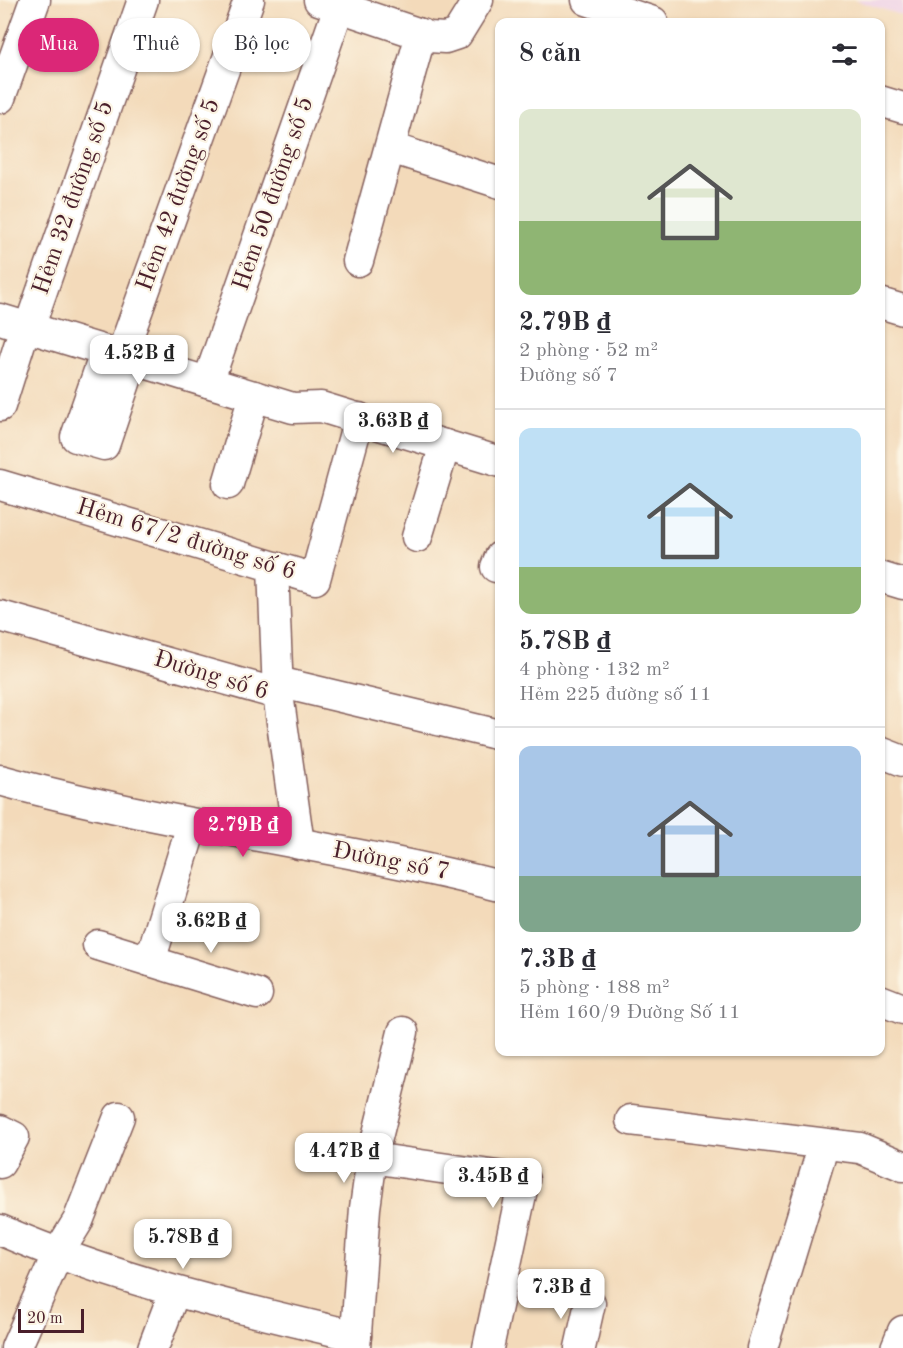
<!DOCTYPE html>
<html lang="vi">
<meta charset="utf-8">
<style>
body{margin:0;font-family:"Old Standard TT",serif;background:#f2f2f3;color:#2b2b33;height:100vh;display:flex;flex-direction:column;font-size:22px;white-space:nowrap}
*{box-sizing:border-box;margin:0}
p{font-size:20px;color:#7c7c81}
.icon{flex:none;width:33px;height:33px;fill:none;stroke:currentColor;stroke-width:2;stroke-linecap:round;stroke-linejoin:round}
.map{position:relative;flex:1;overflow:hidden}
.side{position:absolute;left:495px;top:18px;width:390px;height:1038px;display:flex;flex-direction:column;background:#fff;border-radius:12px;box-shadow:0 2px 4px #0004}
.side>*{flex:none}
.guide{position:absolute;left:18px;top:18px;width:387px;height:54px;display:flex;gap:12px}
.scale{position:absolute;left:18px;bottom:15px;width:66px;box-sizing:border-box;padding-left:6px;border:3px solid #4a1f2b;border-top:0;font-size:16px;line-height:21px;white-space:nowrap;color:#4a1f2b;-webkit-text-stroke:4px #fcf5e5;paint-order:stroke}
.price{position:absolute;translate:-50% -51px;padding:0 14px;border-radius:12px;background:#fff;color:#222;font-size:20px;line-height:39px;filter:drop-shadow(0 2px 3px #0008)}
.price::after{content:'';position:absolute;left:50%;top:36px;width:18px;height:14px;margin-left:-9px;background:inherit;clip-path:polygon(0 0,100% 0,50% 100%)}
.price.active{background:#db2777;color:#fff}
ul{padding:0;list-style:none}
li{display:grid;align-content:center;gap:12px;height:318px;padding:0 24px}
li+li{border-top:2px solid #e1e1e2}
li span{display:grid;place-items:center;height:186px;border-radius:12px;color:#555}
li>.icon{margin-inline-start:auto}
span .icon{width:108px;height:108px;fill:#fffc;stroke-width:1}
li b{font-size:26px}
h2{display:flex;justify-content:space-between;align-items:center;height:72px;padding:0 24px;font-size:26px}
.tag{padding:0 21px;border-radius:27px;background:#fff;box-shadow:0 2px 4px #0004;font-size:21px;line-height:54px}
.tag.active{background:#db2777;color:#fff}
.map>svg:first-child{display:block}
.built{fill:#eed0e8}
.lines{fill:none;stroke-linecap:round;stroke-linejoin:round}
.minor-casing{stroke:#85605d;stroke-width:33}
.minor{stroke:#fff;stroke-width:30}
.labels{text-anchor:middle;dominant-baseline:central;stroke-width:4.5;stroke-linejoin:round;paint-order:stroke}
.street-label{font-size:24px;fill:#4a1f2b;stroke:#fcf5e5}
</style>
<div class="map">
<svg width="903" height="1348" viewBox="0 0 903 1348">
<rect width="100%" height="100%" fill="#fcf5e5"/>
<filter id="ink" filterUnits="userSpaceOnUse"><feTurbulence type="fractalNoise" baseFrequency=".0167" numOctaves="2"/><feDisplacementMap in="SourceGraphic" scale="12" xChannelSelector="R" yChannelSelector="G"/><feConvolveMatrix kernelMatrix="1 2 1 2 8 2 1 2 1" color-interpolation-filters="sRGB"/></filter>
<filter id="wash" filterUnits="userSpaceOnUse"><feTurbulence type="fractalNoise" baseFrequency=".008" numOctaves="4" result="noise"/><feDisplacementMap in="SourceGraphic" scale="24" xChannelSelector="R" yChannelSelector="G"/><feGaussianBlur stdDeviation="1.35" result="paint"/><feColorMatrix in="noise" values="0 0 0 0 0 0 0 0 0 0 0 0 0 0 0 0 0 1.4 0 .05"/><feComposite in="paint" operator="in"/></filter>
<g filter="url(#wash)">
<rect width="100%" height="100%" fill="#f3daba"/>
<path class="built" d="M855,0H903V16Z"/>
</g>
<g filter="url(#ink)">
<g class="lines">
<g class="minor-casing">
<g id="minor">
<path d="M319,0L429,37L445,38L457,34L478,0"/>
<path d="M587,0L653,22"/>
<path d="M0,98L35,0"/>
<path d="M880,101L903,108"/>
<path d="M391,148L500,183"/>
<path d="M358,261L421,34"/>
<path d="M880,303L903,310"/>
<path d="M0,319L293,408L321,407L500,462"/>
<path d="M29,328L143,0"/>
<path d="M106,351L76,437L104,445L133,359"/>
<path d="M121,356L249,0"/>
<path d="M208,382L339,7"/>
<path d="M0,406L25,327"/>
<path d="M228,484L254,396"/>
<path d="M0,485L315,579L359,418"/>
<path d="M417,537L445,445"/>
<path d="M273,567L278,694L299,844"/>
<path d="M496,567L500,557"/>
<path d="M880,577L903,584"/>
<path d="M0,616L278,694"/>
<path d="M278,682L500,735"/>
<path d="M880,752L903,761"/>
<path d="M0,780C164,825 334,844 500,886"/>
<path d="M98,945L257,994"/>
<path d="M150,961L192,825"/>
<path d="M880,1000L903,1009"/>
<path d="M631,1120L860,1148L903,1166"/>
<path d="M0,1130L14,1137L0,1163"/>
<path d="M372,1158L524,1180L488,1348"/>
<path d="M0,1230C118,1281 233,1307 356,1336"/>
<path d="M16,1348L57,1255L78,1221L119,1117"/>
<path d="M153,1348L174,1293"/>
<path d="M355,1348L365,1208L372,1158L403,1032"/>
<path d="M580,1348L590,1303"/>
<path d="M762,1348L824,1144"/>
<path d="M896,1348L903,1331"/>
</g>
</g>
<use href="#minor" class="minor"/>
</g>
</g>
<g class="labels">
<g class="street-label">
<text transform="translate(274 194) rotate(-71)">Hẻm 50 đường số 5</text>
<text transform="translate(179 195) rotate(-70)">Hẻm 42 đường số 5</text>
<text transform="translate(74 198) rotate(-71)">Hẻm 32 đường số 5</text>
<text transform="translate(186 540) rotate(17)">Hẻm 67/2 đường số 6</text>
<text transform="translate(211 676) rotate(17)">Đường số 6</text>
<text transform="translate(391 862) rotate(11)">Đường số 7</text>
</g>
</g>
</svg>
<div class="scale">20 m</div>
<b class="price" style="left:139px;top:386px">4.52B ₫</b>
<b class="price" style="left:393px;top:454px">3.63B ₫</b>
<b class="price active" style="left:243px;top:858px">2.79B ₫</b>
<b class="price" style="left:211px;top:954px">3.62B ₫</b>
<b class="price" style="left:344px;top:1184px">4.47B ₫</b>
<b class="price" style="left:493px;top:1209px">3.45B ₫</b>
<b class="price" style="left:183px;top:1270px">5.78B ₫</b>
<b class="price" style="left:561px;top:1320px">7.3B ₫</b>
<div class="guide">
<a class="tag active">Mua</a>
<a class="tag">Thuê</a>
<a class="tag">Bộ lọc</a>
</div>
<section class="side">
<h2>8 căn<svg class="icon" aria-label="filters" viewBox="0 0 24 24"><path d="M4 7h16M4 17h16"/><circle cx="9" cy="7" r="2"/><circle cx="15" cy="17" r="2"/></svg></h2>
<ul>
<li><span style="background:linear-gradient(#dfe7d0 60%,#8fb573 0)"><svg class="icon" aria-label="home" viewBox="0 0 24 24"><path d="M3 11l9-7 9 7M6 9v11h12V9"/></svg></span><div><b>2.79B ₫</b><p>2 phòng · 52 m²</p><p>Đường số 7</p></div></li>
<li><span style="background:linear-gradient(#bfe0f5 75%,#8fb573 0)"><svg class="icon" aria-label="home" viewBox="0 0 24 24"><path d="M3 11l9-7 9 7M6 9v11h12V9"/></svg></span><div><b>5.78B ₫</b><p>4 phòng · 132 m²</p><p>Hẻm 225 đường số 11</p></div></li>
<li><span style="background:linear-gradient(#a9c7e8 70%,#7fa58c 0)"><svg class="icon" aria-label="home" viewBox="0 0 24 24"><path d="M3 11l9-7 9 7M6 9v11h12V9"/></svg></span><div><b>7.3B ₫</b><p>5 phòng · 188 m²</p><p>Hẻm 160/9 Đường Số 11</p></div></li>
</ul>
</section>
</div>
